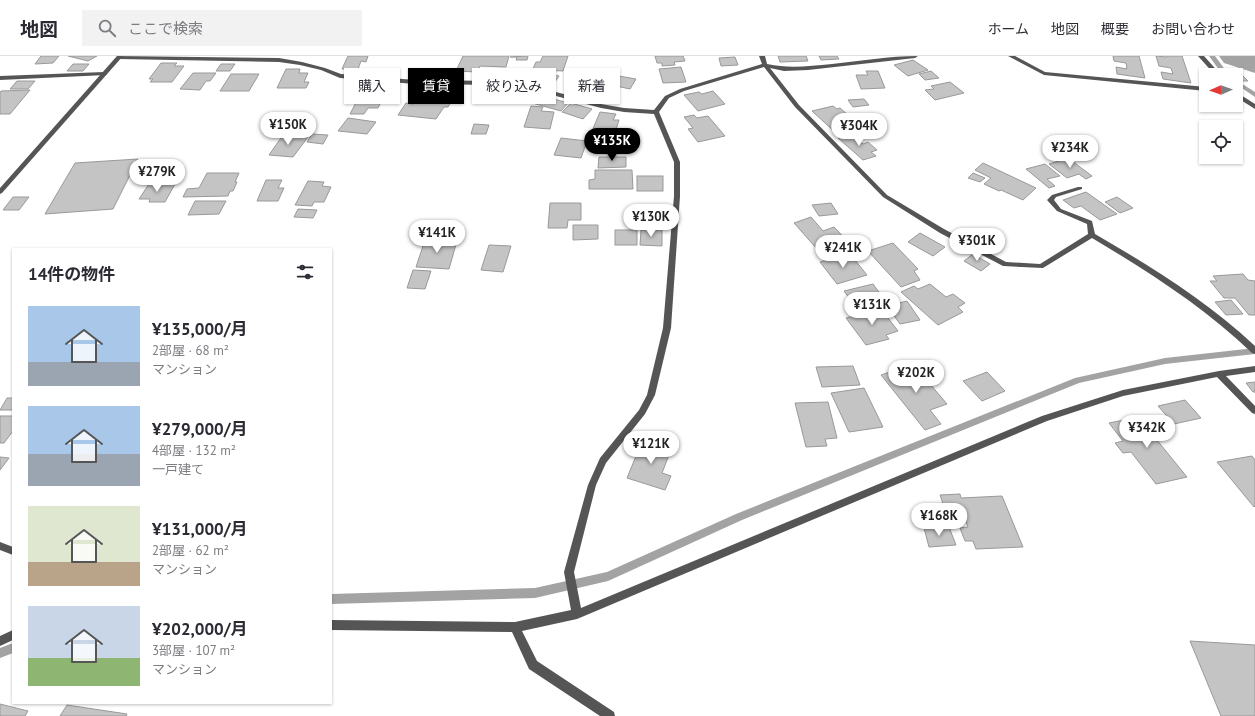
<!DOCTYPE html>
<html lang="ja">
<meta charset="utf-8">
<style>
body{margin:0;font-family:"PT Sans","Noto Sans JP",sans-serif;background:#f2f2f3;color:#2b2b33;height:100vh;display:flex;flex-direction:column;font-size:15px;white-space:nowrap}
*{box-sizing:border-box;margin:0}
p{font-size:13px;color:#7c7c81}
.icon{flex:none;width:22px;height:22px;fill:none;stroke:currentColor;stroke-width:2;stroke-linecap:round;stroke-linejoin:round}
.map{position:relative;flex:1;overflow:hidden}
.sheet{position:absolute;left:12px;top:192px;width:320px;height:456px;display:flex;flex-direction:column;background:#fff;border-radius:0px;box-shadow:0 1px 3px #0004}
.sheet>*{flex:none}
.hud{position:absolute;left:344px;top:12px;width:380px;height:36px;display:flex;gap:8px}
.needle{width:26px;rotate:268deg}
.fabs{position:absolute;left:1199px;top:12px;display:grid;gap:8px}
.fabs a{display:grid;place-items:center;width:44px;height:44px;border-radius:0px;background:#fff;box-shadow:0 1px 3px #0004;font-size:20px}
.price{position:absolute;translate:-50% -34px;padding:0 9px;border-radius:14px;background:#fff;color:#222;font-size:13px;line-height:26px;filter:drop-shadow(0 1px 2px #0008)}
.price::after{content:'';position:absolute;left:50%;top:24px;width:12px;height:9px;margin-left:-6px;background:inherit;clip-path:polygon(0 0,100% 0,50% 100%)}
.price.selected{background:#000;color:#fff}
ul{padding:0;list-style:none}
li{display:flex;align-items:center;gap:12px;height:100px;padding:0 16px}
li span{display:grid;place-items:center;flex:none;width:112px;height:80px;border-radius:0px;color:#555}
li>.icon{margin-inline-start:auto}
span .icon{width:48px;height:48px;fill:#fffc;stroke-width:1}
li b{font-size:17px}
h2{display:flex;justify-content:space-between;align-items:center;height:48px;padding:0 16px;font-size:17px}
.tag{padding:0 14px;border-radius:0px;background:#fff;box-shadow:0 1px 3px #0004;font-size:14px;line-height:36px}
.tag.selected{background:#000;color:#fff}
header{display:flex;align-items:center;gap:24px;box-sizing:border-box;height:56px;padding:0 20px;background:#fff;border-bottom:1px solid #e1e1e2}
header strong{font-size:19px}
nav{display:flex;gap:22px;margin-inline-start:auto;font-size:14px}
.search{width:280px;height:36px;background:#f2f2f3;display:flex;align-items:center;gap:10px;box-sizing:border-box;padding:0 14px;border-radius:0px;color:#7c7c81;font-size:15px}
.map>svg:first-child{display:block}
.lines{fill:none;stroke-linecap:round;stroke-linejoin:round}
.stream{fill:#a3a3a3;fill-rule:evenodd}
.river{fill:#a3a3a3;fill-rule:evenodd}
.building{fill:#c4c4c4;stroke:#999}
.minor{fill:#555;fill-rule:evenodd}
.tertiary{fill:#555;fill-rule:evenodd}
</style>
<header>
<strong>地図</strong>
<div class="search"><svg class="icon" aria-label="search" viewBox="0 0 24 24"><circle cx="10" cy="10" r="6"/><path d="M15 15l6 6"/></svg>ここで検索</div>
<nav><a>ホーム</a><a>地図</a><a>概要</a><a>お問い合わせ</a></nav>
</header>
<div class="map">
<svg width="1255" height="660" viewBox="0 0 1255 660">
<rect width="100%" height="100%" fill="#fff"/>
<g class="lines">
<g class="stream">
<path d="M1209,0H1215L1229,19H1223Z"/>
<path d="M1236,24L1255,36V41L1236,28Z"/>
<path d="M1255,292V298L1165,308L1079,327L742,464L608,525L535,542L331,548V538L535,532L607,516L736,458L1075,322L1165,302Z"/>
<path d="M13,587V597L0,602V592Z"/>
</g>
<path class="river" d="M1219,0H1255V17L1224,7Z"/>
</g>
<g class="building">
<path d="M41,0H59L53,7L35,8Z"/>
<path d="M68,0H97L88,5Z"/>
<path d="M348,0H368L366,6L361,5L358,13H342Z"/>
<path d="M463,0H509L506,11L480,10L477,16L456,15Z"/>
<path d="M528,0L527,4H516L517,1H510Z"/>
<path d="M543,0H568L563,15L543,14V16L532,15L536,6H540Z"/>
<path d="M655,0H683L685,5L674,6L675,9L662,10V7H657Z"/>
<path d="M778,0H806L808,5L780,6Z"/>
<path d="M819,0H837L839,3L821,4Z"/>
<path d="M1113,0H1139L1145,22L1117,18L1116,11L1127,13L1126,7L1114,5Z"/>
<path d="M1156,0L1167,1V0H1182L1191,27L1163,23L1161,16L1173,18L1171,12L1159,10Z"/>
<path d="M735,1L738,9L721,10L719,2Z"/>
<path d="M913,4L928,14L908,20L894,9Z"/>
<path d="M161,7H177L174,10H184L172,26H150L153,23H149Z"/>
<path d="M73,8H89L83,15H67Z"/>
<path d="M221,8H235L230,15H216Z"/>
<path d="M681,11L686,26L663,27L659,13Z"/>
<path d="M286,13H300L299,17H308L304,26H309L306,32H277Z"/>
<path d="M866,15H878L885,32L861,33L856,19H868Z"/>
<path d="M931,15L939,22L925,24L919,18Z"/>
<path d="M535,16L559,20L553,29L529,25Z"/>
<path d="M193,17H216L210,25H206L200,34L180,33Z"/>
<path d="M574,17L596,19L592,38L577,37L578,34H569Z"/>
<path d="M1230,17H1240L1248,25H1239L1236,23V19H1232Z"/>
<path d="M231,18H259L249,35H220Z"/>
<path d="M613,19L636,23L630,33L607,28Z"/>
<path d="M17,25H35L28,33H10Z"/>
<path d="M950,26L964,37L935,44L925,34L934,33L931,30Z"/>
<path d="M363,33L387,34L378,52H368L364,58H350Z"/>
<path d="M30,34L10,58H0V37L1,35Z"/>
<path d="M422,34L448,36L443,43L452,44L448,51H444L436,63L398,59L406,47L413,48Z"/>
<path d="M713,35L725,48L698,55L684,39L699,36L702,38Z"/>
<path d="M540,39L568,47L561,55L532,47Z"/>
<path d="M864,43L869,49L853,51L848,44Z"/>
<path d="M571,47L592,53L583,63L562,56Z"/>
<path d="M531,50L543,51L541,55L554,56L550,73L524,71Z"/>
<path d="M833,50L837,53L840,52L848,59H850L865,73L847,78L844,76L837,78L812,55Z"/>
<path d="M600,56L616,58L613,64H619L613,83L590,80Z"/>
<path d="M694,59L697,62L708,60L725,80L698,86L688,73L693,72L684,61Z"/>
<path d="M348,62L376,66L367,78L338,75Z"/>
<path d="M474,68L489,69L486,78H471Z"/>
<path d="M312,78L328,79L323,88L307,86Z"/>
<path d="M852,78L863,88L868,86L877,94L871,96L876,100L863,104L838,82Z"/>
<path d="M283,79L308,81L293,101L269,99Z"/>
<path d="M561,82L587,85L581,102L554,99Z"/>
<path d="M599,101H626V111L598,112Z"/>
<path d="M1068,102L1092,120L1086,123L1079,118L1067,122L1049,108Z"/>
<path d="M138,103L113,153L45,158L75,107Z"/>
<path d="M983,107L1036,132L1023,144L1001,134L999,135L984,128L991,122L975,114Z"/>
<path d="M1045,108L1060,120L1047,123L1055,130L1049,132L1026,113Z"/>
<path d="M595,114H632L633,133H589V124L595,123Z"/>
<path d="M207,117H239L235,126H237L233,135H230L228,140L183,141L187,133L199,132Z"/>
<path d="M973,117L985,122L980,126L968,122Z"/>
<rect x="637" y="120" width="26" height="15"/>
<path d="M266,124H282L278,132H284L278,145H257Z"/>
<path d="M308,125L324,126L322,130L331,131L324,146H314L312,150L295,149Z"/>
<path d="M149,128H175L165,146H149L150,143H139Z"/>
<path d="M1086,136L1117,158L1100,164L1081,150L1074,152L1063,144Z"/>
<path d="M13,141H29L19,154H3Z"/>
<path d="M1117,141L1133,152L1120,157L1105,146Z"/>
<path d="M195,145H226L219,158L188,159Z"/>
<path d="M550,147H581V164H568L567,172H548Z"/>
<path d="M831,147L838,158L819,160L812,149Z"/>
<path d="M298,153L317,154L313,162L294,161Z"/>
<path d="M650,158L664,159L663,172L649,171Z"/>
<path d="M811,161L823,175L834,171L853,191L824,201L794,167Z"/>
<path d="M573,169H598V183L573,184Z"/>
<rect x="615" y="174" width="22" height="15"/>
<path d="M641,174H662V190L640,189Z"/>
<path d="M920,177L945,191L933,200L908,186Z"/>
<path d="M425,184L457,185L449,213L416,211Z"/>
<path d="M893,187L918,213L914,215L920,224L901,231L868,195Z"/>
<path d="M489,189L511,190L503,216L481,214Z"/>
<path d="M850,198L867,219L837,228L820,206Z"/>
<path d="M973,198L990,208L981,215L964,205Z"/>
<path d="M413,214L431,215L425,233L407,232Z"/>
<path d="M1243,218L1248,224L1255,225V259H1249L1235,242H1224L1210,225H1217L1213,220Z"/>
<path d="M873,228L887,247L858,254L844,235Z"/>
<path d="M930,228L946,241L953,238L965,247L958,251L963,256L938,269L901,236L914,230L918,233Z"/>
<path d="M1231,244L1243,258L1226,259L1215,246Z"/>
<path d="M907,245L920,264L900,268L887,250Z"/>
<path d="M881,253L898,275L886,279L889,283L866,289L846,262Z"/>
<path d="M913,308L947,348L930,354L941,368L925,374L881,319Z"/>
<path d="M853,310L860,329L822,331L816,311Z"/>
<path d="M987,316L1005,335L982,345L963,325Z"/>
<path d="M1255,326V336H1253L1246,327Z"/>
<path d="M864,332L883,371L849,376L831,337Z"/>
<path d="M7,342H13V354H0Z"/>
<path d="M1185,344L1201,362L1174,368L1158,350Z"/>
<path d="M828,346L837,382L825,383L827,390L806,391L795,347Z"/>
<path d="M0,360H13V375L4,387H0Z"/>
<path d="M1144,360L1157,377L1152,378L1187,421L1156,428L1131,396L1123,397L1115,387L1123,385L1109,367Z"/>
<path d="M643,383L672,391L662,417L671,420L665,434L627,422Z"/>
<path d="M1252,400L1255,404V450L1254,451L1217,406Z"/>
<path d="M0,401L9,402L0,414Z"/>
<path d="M960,438L961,442L1002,440L1023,491L976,493L973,485H965L960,472L968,471L964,461L948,462L940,439Z"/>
<path d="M949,471L956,489L929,491L924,472Z"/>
<path d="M1190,585L1255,589V660H1221Z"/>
<path d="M0,648L28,655L25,660H0Z"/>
<path d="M67,649L127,658L126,660H60Z"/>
</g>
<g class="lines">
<g class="minor">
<path d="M117,0L279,2L302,6L325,12L341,18L415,24L498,25L541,32L601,48L624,52L654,54L665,40L680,33L762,8L759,0H765L767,8C790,13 809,10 832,8C860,5 889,0 918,0L915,2L808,14L784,15L770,12L799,49L887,139L944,173L1006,206L1040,208L1088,178L1087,168L1057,155L1047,144L1052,139L1078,131H1082V133L1056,141L1054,144L1061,153L1092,165L1095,178C1152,211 1207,245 1255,290V298L1252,297C1204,251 1149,216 1092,182L1043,212L1003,210L940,177L883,141L795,51L764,11L684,35L669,42L659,56L680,106V140L671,272L655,339L645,358L606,407L596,429L574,516L581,552L1042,360L1123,334L1219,315L1255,310V316L1226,320L1255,350V358L1252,357L1217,321L1123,340L1047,365L577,563L522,575L537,605L614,656L615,660H600L529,613L512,576L331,574V564L515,566L571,554L564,516L588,429L600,402L639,354L647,339L663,272L674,140V106L654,58L624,56L601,52L541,36L498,29L415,28L340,22L321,14L300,9L279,6L119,3L117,2Z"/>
<path d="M1008,0H1015L1045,16L1206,31V35L1044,19Z"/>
<path d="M1198,0H1204L1221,19H1215Z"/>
<path d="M104,16L107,18L106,19L0,24V20Z"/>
<path d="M1236,36L1255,48V53L1236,41Z"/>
<path d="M0,486L13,491V499L0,494Z"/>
<path d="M13,574V584L0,590V580Z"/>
</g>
<path class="tertiary" d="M117,0H123L2,137L0,138V132Z"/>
</g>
</svg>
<div class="fabs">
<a><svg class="needle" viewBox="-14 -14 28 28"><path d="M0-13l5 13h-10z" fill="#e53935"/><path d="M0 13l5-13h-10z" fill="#7c7c81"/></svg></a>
<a><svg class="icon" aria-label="locate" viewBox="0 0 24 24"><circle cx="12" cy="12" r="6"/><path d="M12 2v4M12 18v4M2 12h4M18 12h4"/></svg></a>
</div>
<b class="price" style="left:288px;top:90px">¥150K</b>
<b class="price" style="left:859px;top:91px">¥304K</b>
<b class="price selected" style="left:612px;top:106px">¥135K</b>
<b class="price" style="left:1070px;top:113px">¥234K</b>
<b class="price" style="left:157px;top:137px">¥279K</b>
<b class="price" style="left:651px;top:182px">¥130K</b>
<b class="price" style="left:437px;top:198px">¥141K</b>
<b class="price" style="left:977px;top:206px">¥301K</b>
<b class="price" style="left:843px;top:213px">¥241K</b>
<b class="price" style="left:872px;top:270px">¥131K</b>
<b class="price" style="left:916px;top:338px">¥202K</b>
<b class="price" style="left:1147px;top:393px">¥342K</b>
<b class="price" style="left:651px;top:409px">¥121K</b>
<b class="price" style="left:939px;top:481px">¥168K</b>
<div class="hud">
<a class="tag">購入</a>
<a class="tag selected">賃貸</a>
<a class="tag">絞り込み</a>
<a class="tag">新着</a>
</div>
<section class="sheet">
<h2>14件の物件<svg class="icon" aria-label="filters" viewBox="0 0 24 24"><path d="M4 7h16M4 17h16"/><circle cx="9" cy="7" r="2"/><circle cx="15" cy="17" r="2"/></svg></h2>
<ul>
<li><span style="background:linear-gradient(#a9c7e8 70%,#9aa5b1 0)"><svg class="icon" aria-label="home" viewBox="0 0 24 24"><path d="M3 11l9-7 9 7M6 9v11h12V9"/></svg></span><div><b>¥135,000/月</b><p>2部屋 · 68 m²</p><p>マンション</p></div></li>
<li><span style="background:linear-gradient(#a9c7e8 60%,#9aa5b1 0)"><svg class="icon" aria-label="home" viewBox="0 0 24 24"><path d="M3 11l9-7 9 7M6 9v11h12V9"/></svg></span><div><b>¥279,000/月</b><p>4部屋 · 132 m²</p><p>一戸建て</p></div></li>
<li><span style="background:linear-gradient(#dfe7d0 70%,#b9a48a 0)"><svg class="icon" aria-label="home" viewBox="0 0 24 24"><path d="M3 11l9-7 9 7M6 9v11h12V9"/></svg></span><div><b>¥131,000/月</b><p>2部屋 · 62 m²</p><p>マンション</p></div></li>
<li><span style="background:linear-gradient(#c9d6e8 65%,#8fb573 0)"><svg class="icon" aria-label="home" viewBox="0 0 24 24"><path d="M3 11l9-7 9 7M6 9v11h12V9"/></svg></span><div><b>¥202,000/月</b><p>3部屋 · 107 m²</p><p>マンション</p></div></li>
</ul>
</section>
</div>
